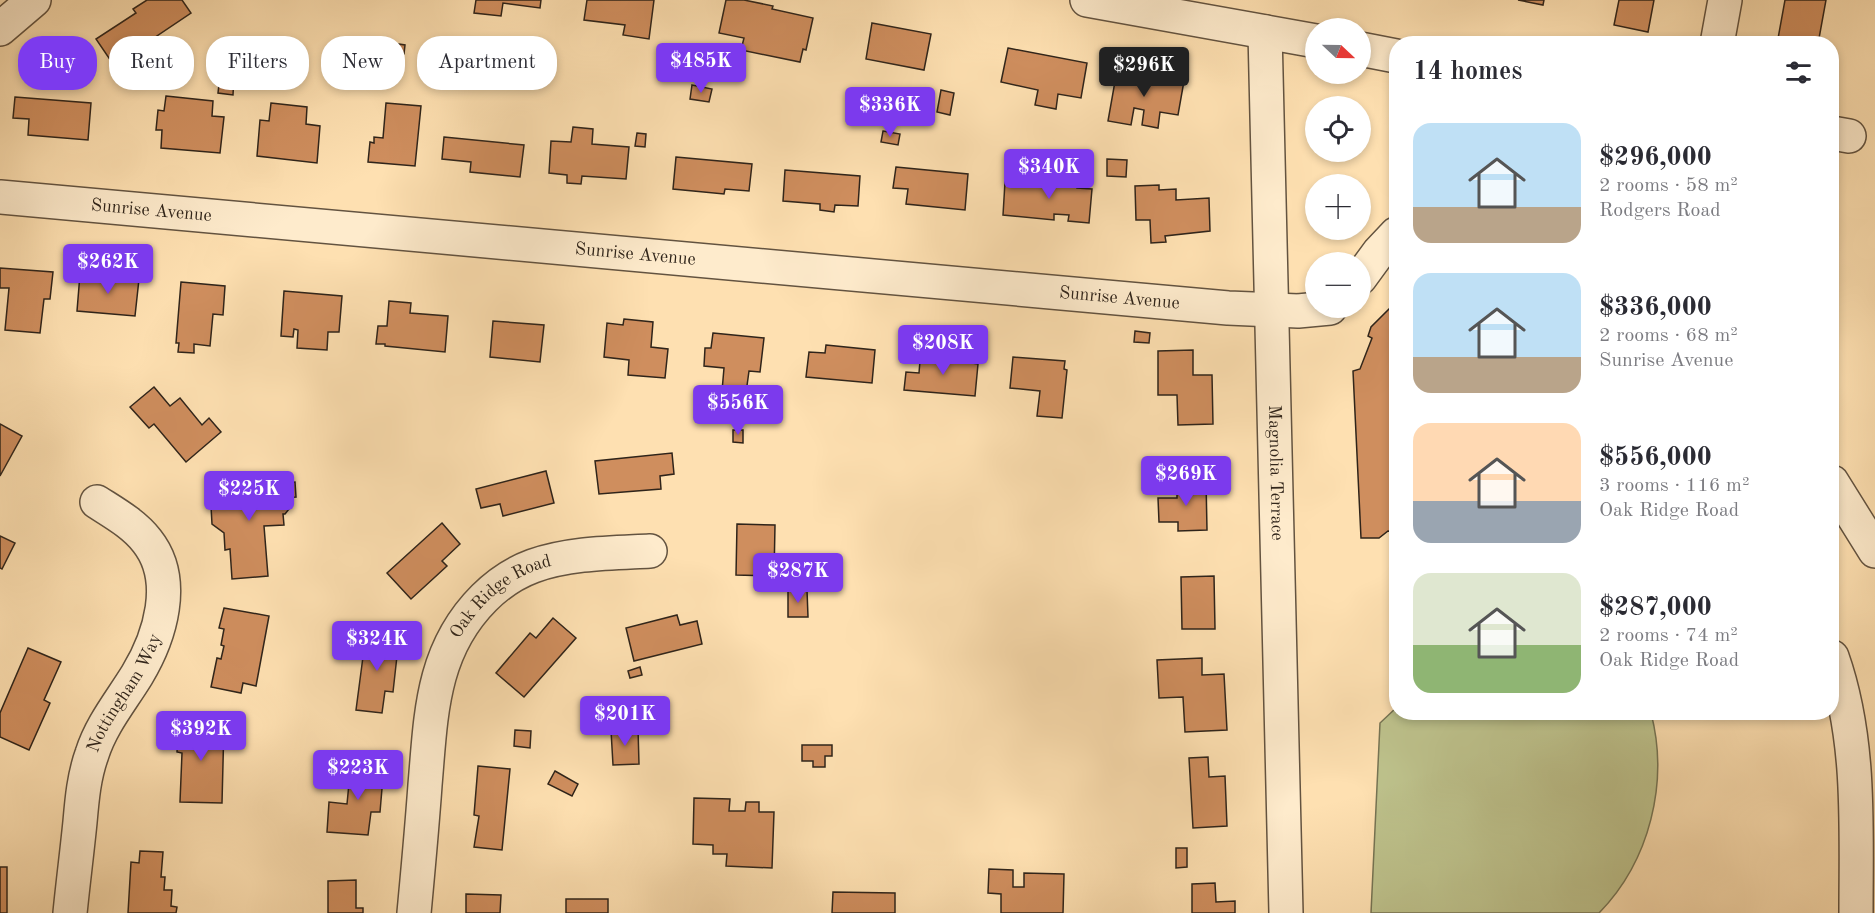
<!DOCTYPE html>
<meta charset="utf-8">
<style>
body{margin:0;font-family:"Old Standard TT",serif;background:#f7f7f7;color:#2b2b33;height:100vh;display:flex;flex-direction:column;font-size:22px;white-space:nowrap}
*{box-sizing:border-box;margin:0}
p{font-size:20px;color:#7c7c81}
.icon{flex:none;width:33px;height:33px;fill:none;stroke:currentColor;stroke-width:2;stroke-linecap:round;stroke-linejoin:round}
.map{position:relative;flex:1;overflow:hidden}
.sheet{position:absolute;left:1389px;top:36px;width:450px;height:684px;display:flex;flex-direction:column;background:#fff;border-radius:24px;box-shadow:0 3px 9px #0003}
.sheet>*{flex:none}
.top-card{position:absolute;left:18px;top:36px;width:570px;height:54px;display:flex;gap:12px}
.needle{width:39px;rotate:112deg}
.buttons{position:absolute;left:1305px;top:18px;display:grid;gap:12px}
.buttons a{display:grid;place-items:center;width:66px;height:66px;border-radius:50%;background:#fff;box-shadow:0 3px 9px #0003;font-size:30px}
.price{position:absolute;translate:-50% -51px;padding:0 14px;border-radius:6px;background:#7c3aed;color:#fff;font-size:20px;line-height:39px;filter:drop-shadow(0 2px 3px #0008)}
.price::after{content:'';position:absolute;left:50%;top:36px;width:18px;height:14px;margin-left:-9px;background:inherit;clip-path:polygon(0 0,100% 0,50% 100%)}
.price.on{background:#222;color:#fff}
ul{padding:0;list-style:none}
li{display:flex;align-items:center;gap:18px;height:150px;padding:0 24px}
li span{display:grid;place-items:center;flex:none;width:168px;height:120px;border-radius:18px;color:#555}
li>.icon{margin-inline-start:auto}
span .icon{width:72px;height:72px;fill:#fffc;stroke-width:1}
li b{font-size:26px}
h2{display:flex;justify-content:space-between;align-items:center;height:72px;padding:0 24px;font-size:26px}
.tag{padding:0 21px;border-radius:24px;background:#fff;box-shadow:0 3px 9px #0003;font-size:21px;line-height:54px}
.tag.on{background:#7c3aed;color:#fff}
.map>svg:first-child{display:block}
.green{fill:#bec38d;stroke:#767454;stroke-width:1.5}
.building{fill:#cf8e5e;stroke:#2f241a;stroke-width:1.5}
.lines{fill:none;stroke-linecap:round;stroke-linejoin:round}
.minor-casing{stroke:#635340;stroke-width:36}
.minor{stroke:#feebcc;stroke-width:33}
.labels{text-anchor:middle;dominant-baseline:central;stroke-width:4.5;stroke-linejoin:round;paint-order:stroke}
.street-label{font-size:18px;fill:#2f241a;stroke:#feebcc}
</style>
<div class="map">
<svg width="1875" height="913" viewBox="0 0 1875 913">
<rect width="100%" height="100%" fill="#fee0b1"/>
<filter id="stains"><feTurbulence type="fractalNoise" baseFrequency=".00333" numOctaves="4"/><feColorMatrix values="0 0 0 0 .2 0 0 0 0 .09 0 0 0 0 .02 0 0 0 .5 -.17"/></filter>
<radialGradient id="worn" r=".72"><stop offset=".6" stop-color="#630" stop-opacity="0"/><stop offset="1" stop-color="#630" stop-opacity=".3"/></radialGradient>
<path class="green" d="M1396,708V712L1651,713C1669,782 1650,861 1599,913H1371L1380,723Z"/>
<g class="building">
<path d="M147,0H182L191,13L154,38L164,53L148,64L137,48L113,64L96,39L136,13L133,9Z"/>
<path d="M476,0H541L540,8L503,3L501,16L474,13Z"/>
<path d="M587,0H654L649,39L623,35L625,25L584,20Z"/>
<path d="M726,0H744L773,6L772,9L813,18L806,50L803,49L800,62L741,50L744,38L719,33Z"/>
<path d="M1518,0H1544L1543,5Z"/>
<path d="M1619,0H1654L1648,32L1614,25Z"/>
<path d="M1785,0H1826L1818,44H1777Z"/>
<path d="M872,23L931,34L924,70L866,59Z"/>
<path d="M392,43L405,45L404,54L391,52Z"/>
<path d="M1008,48L1087,63L1081,98L1058,94L1056,109L1035,105L1038,90L1001,82Z"/>
<path d="M1117,70L1184,81L1178,115L1160,112L1158,128L1142,125L1144,110L1134,108L1131,125L1108,121Z"/>
<path d="M220,75L234,76L233,95L218,93Z"/>
<path d="M692,85L712,89L709,102L690,99Z"/>
<path d="M941,90L954,93L950,115L937,112Z"/>
<path d="M166,96L213,101L212,116L224,117L220,153L161,148L162,130H156L158,110L164,111Z"/>
<path d="M15,97L91,103L88,140L28,135L29,119L13,118Z"/>
<path d="M271,103L307,107L306,124L320,126L317,163L257,156L260,120L269,121Z"/>
<path d="M386,103L421,106L415,166L368,162L370,142L374,143V137L383,138Z"/>
<path d="M573,127L593,129L592,144L629,147L626,179L582,176L581,184L567,183V175L549,173L551,141L571,142Z"/>
<path d="M883,131L900,134L898,145L881,142Z"/>
<path d="M637,133L646,134L645,147L635,146Z"/>
<path d="M444,137L524,145L520,177L470,172L471,162L442,159Z"/>
<path d="M676,157L752,164L749,191L725,189L724,194L673,189Z"/>
<path d="M1107,159L1127,160L1126,177L1107,176Z"/>
<path d="M896,167L968,174L965,210L906,204L908,189L893,188Z"/>
<path d="M785,170L860,176L858,206L835,205L834,212L820,210V204L783,201Z"/>
<path d="M1061,171L1078,173L1077,188L1092,189L1089,223L1068,221L1069,215L1054,214V220L1003,215L1005,182L1042,185L1043,179H1050L1049,186L1060,187Z"/>
<path d="M1159,185V190L1176,189V200L1209,198L1210,231L1165,236L1166,242L1151,243L1150,220H1136L1135,186Z"/>
<path d="M0,268L53,272L50,299H44L40,333L5,330L9,288H0Z"/>
<path d="M80,274L139,279L135,316L77,311Z"/>
<path d="M181,282L225,286L223,315L213,314L210,346L194,344V353L178,352L179,343H176Z"/>
<path d="M284,291L342,296L339,332H328L327,350L297,348L298,330L294,329L293,337L281,336Z"/>
<path d="M389,301L411,303L410,313L448,316L445,352L385,346V344H376L378,326H387Z"/>
<path d="M1396,302V532L1388,531L1379,538H1361L1353,371L1360,369L1372,338L1368,336L1371,327Z"/>
<path d="M624,319L653,322L651,347L668,349L665,378L628,375L629,360L604,357L607,323L623,325Z"/>
<path d="M493,321L544,325L540,362L490,357Z"/>
<path d="M1135,331L1150,333L1149,343L1134,342Z"/>
<path d="M713,333L764,338L760,372L749,371L746,393L722,391L724,368L704,366L705,348H711Z"/>
<path d="M826,345L875,350L872,383L806,377L809,352L825,353Z"/>
<path d="M921,349L936,351V357L978,364L975,396L904,390L906,372L919,373Z"/>
<path d="M1193,350V375H1212L1213,424L1178,425L1177,395H1158V351Z"/>
<path d="M1013,357L1065,361L1064,369L1067,370L1062,418L1037,416L1040,391L1010,388Z"/>
<path d="M154,387L170,406L180,398L202,425L209,418L221,432L186,462L154,424L149,428L130,407Z"/>
<path d="M0,424L22,436L0,476Z"/>
<path d="M733,430H743V443L733,442Z"/>
<path d="M672,453L674,474L660,476L661,489L599,494L595,461Z"/>
<path d="M546,471L554,503L503,516L500,504L481,508L476,489Z"/>
<path d="M1206,480L1207,530L1178,531V522H1159L1158,498H1177V481Z"/>
<path d="M295,482L296,497L284,498L289,501V509L285,514H283L284,525L264,526L268,576L232,579L230,549L225,550L224,533L212,524L210,488Z"/>
<path d="M442,523L460,544L442,561L447,566L411,599L387,573Z"/>
<path d="M737,524L775,525L774,576L736,575Z"/>
<path d="M0,536L15,543L2,569L0,568Z"/>
<path d="M1214,576L1215,629H1182L1181,577Z"/>
<path d="M807,590L808,617H788V591Z"/>
<path d="M224,608L269,616L256,686L243,683L241,693L211,687L217,658L221,659L224,646L221,645L224,629L219,628Z"/>
<path d="M677,615L680,625L697,621L702,644L634,661L626,628Z"/>
<path d="M553,618L576,638L524,697L496,673L530,633L536,638Z"/>
<path d="M366,634L399,638L393,692L385,691L382,713L356,710Z"/>
<path d="M28,648L61,662L44,700L50,703L29,750L0,737V713Z"/>
<path d="M1202,658V675L1224,674L1227,730L1185,732L1183,697L1159,698L1157,660Z"/>
<path d="M640,667L642,675L630,678L628,671Z"/>
<path d="M179,723L224,724L222,803L180,802L182,753L177,752Z"/>
<path d="M638,728L639,764L613,765L611,730Z"/>
<path d="M515,730L531,731L530,748L514,746Z"/>
<path d="M802,745H832V756H825V767H813V761H802Z"/>
<path d="M1208,757L1209,777L1225,776L1227,826L1193,828L1189,758Z"/>
<path d="M351,763L384,765L380,812H371L368,835L327,832L329,802L347,804Z"/>
<path d="M478,766L510,769L502,850L474,847L479,816L474,815Z"/>
<path d="M555,771L578,784L572,796L548,784Z"/>
<path d="M694,798L730,799L729,811H745L746,802H759V812H774L772,868L726,866L727,854H713V845L693,844Z"/>
<path d="M1176,848H1187V867L1176,868Z"/>
<path d="M140,851L163,852L161,877H165L164,890H172L171,906L177,907L176,913H128L131,862L139,863Z"/>
<rect x="0" y="867" width="7" height="46"/>
<path d="M989,869L1013,870V887H1024V873L1064,874L1063,913H1001V894L988,893Z"/>
<path d="M356,880V908H363V913H328V881Z"/>
<path d="M1215,883L1216,902L1235,901V913H1192V884Z"/>
<path d="M833,892L895,893V913H832Z"/>
<path d="M466,894L501,895L500,913H466Z"/>
<rect x="566" y="899" width="42" height="14"/>
</g>
<g class="lines">
<g class="minor-casing">
<g id="minor">
<path d="M1087,0L1316,41"/>
<path d="M0,29L34,0"/>
<path id="s1" d="M1265,32L1286,913"/>
<path d="M1717,44L1725,0"/>
<path d="M1360,49L1396,56"/>
<path d="M1832,133L1849,136"/>
<path id="s2" d="M0,197L1228,308L1298,311L1330,308"/>
<path d="M1360,278L1379,252L1396,234"/>
<path d="M1832,482L1875,551"/>
<path d="M1832,657C1861,739 1856,827 1856,913"/>
<path id="s3" d="M70,913C73,883 77,852 80,822C82,799 84,776 92,754C101,725 121,701 137,675C160,637 178,580 147,541C134,524 114,513 97,502"/>
<path id="s4" d="M414,913C418,870 422,828 425,785C431,716 431,651 484,598C498,584 514,573 533,566C570,553 611,553 650,551"/>
</g>
</g>
<use href="#minor" class="minor"/>
</g>
<g class="labels">
<g class="street-label">
<text stroke="none"><textPath href="#s2" startOffset="152">Sunrise Avenue</textPath></text>
<text stroke="none"><textPath href="#s2" startOffset="638">Sunrise Avenue</textPath></text>
<text stroke="none"><textPath href="#s2" startOffset="1124">Sunrise Avenue</textPath></text>
<text stroke="none"><textPath href="#s1" startOffset="441">Magnolia Terrace</textPath></text>
<text stroke="none"><textPath href="#s4" startOffset="344">Oak Ridge Road</textPath></text>
<text stroke="none"><textPath href="#s3" startOffset="230">Nottingham Way</textPath></text>
</g>
</g>
<rect width="100%" height="100%" filter="url(#stains)"/>
<rect width="100%" height="100%" fill="url(#worn)"/>
</svg>
<div class="buttons">
<a><svg class="needle" viewBox="-14 -14 28 28"><path d="M0-13l5 13h-10z" fill="#e53935"/><path d="M0 13l5-13h-10z" fill="#7c7c81"/></svg></a>
<a><svg class="icon" aria-label="locate" viewBox="0 0 24 24"><circle cx="12" cy="12" r="6"/><path d="M12 2v4M12 18v4M2 12h4M18 12h4"/></svg></a>
<a>+</a>
<a>−</a>
</div>
<b class="price" style="left:701px;top:94px">$485K</b>
<b class="price on" style="left:1144px;top:98px">$296K</b>
<b class="price" style="left:890px;top:138px">$336K</b>
<b class="price" style="left:1049px;top:200px">$340K</b>
<b class="price" style="left:108px;top:295px">$262K</b>
<b class="price" style="left:943px;top:376px">$208K</b>
<b class="price" style="left:738px;top:436px">$556K</b>
<b class="price" style="left:1186px;top:507px">$269K</b>
<b class="price" style="left:249px;top:522px">$225K</b>
<b class="price" style="left:798px;top:604px">$287K</b>
<b class="price" style="left:377px;top:672px">$324K</b>
<b class="price" style="left:625px;top:747px">$201K</b>
<b class="price" style="left:201px;top:762px">$392K</b>
<b class="price" style="left:358px;top:801px">$223K</b>
<div class="top-card">
<a class="tag on">Buy</a>
<a class="tag">Rent</a>
<a class="tag">Filters</a>
<a class="tag">New</a>
<a class="tag">Apartment</a>
</div>
<section class="sheet">
<h2>14 homes<svg class="icon" aria-label="filters" viewBox="0 0 24 24"><path d="M4 7h16M4 17h16"/><circle cx="9" cy="7" r="2"/><circle cx="15" cy="17" r="2"/></svg></h2>
<ul>
<li><span style="background:linear-gradient(#bfe0f5 70%,#b9a48a 0)"><svg class="icon" aria-label="home" viewBox="0 0 24 24"><path d="M3 11l9-7 9 7M6 9v11h12V9"/></svg></span><div><b>$296,000</b><p>2 rooms · 58 m²</p><p>Rodgers Road</p></div></li>
<li><span style="background:linear-gradient(#bfe0f5 70%,#b9a48a 0)"><svg class="icon" aria-label="home" viewBox="0 0 24 24"><path d="M3 11l9-7 9 7M6 9v11h12V9"/></svg></span><div><b>$336,000</b><p>2 rooms · 68 m²</p><p>Sunrise Avenue</p></div></li>
<li><span style="background:linear-gradient(#ffd9b3 65%,#9aa5b1 0)"><svg class="icon" aria-label="home" viewBox="0 0 24 24"><path d="M3 11l9-7 9 7M6 9v11h12V9"/></svg></span><div><b>$556,000</b><p>3 rooms · 116 m²</p><p>Oak Ridge Road</p></div></li>
<li><span style="background:linear-gradient(#dfe7d0 60%,#8fb573 0)"><svg class="icon" aria-label="home" viewBox="0 0 24 24"><path d="M3 11l9-7 9 7M6 9v11h12V9"/></svg></span><div><b>$287,000</b><p>2 rooms · 74 m²</p><p>Oak Ridge Road</p></div></li>
</ul>
</section>
</div>
